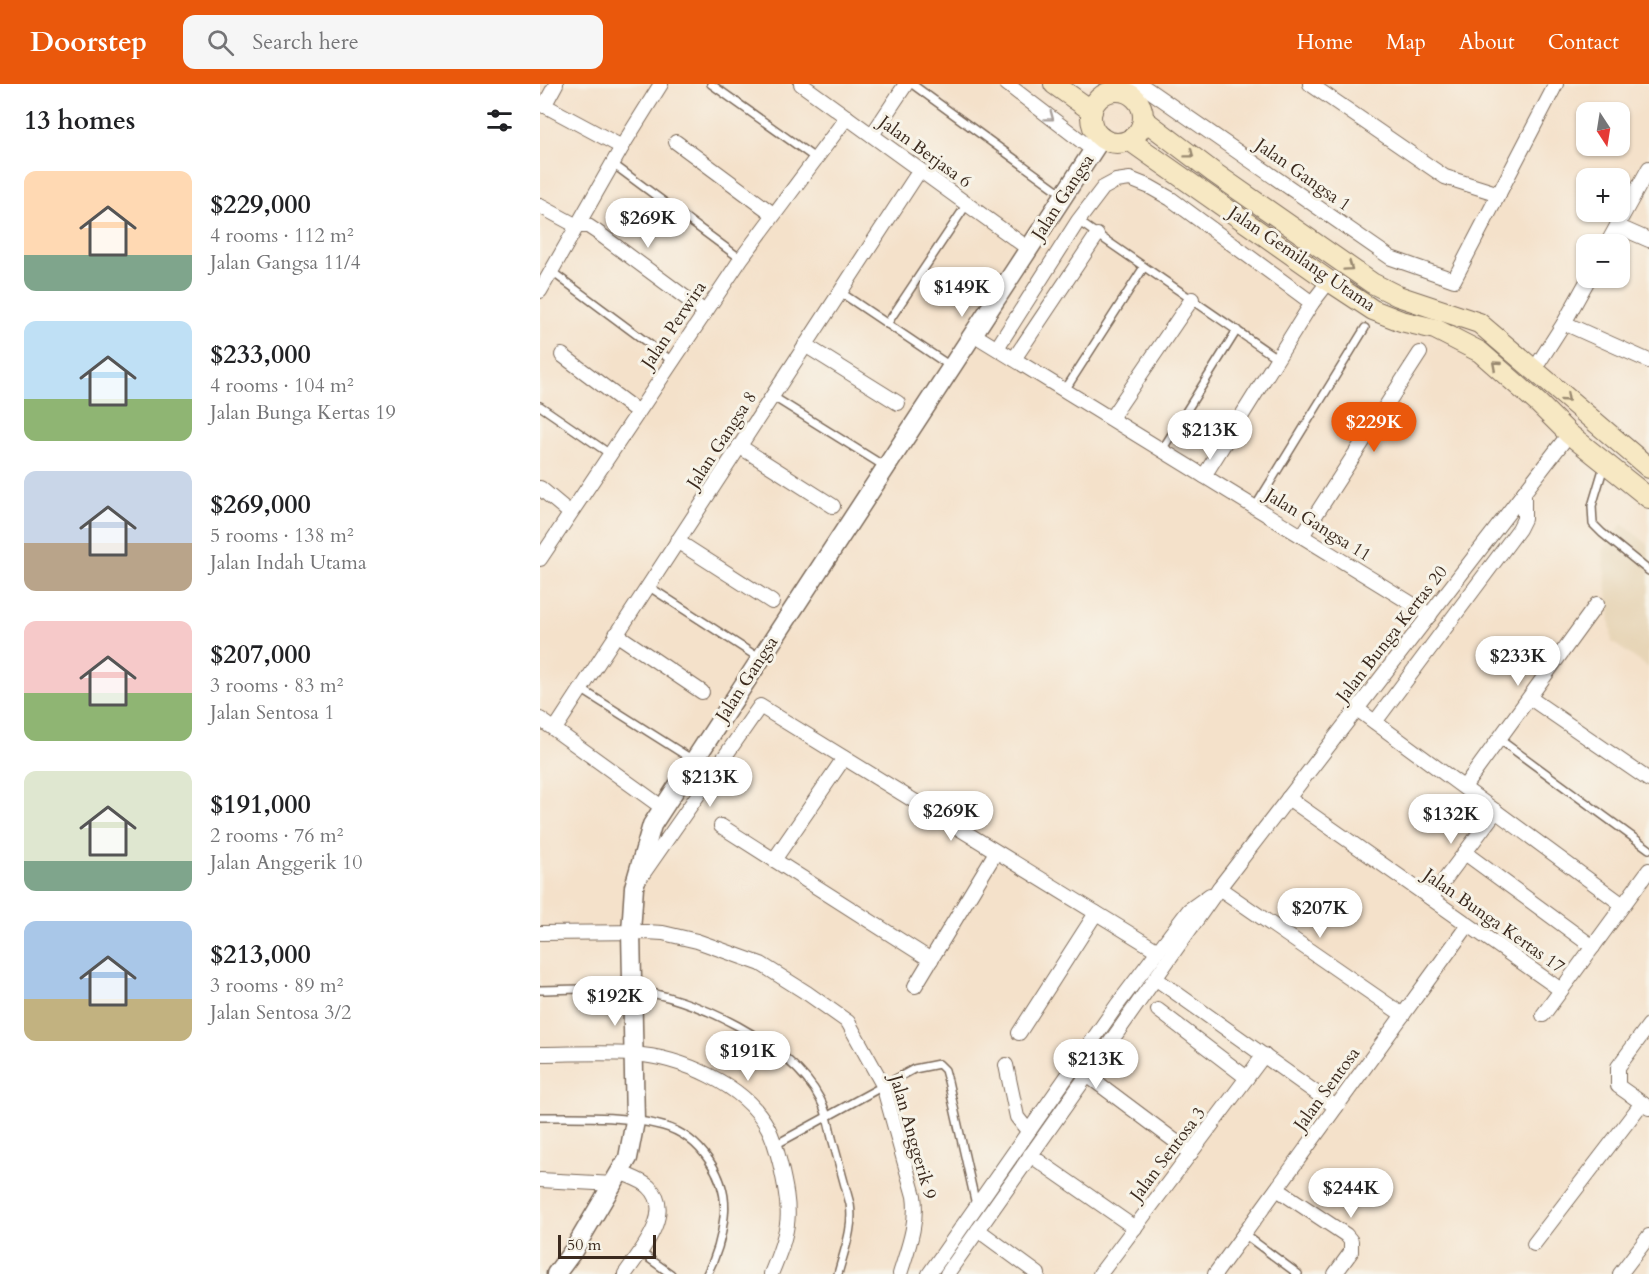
<!DOCTYPE html>
<meta charset="utf-8">
<style>
body{margin:0;font-family:Cardo,serif;background:#f6f6f6;color:#202124;height:100vh;display:flex;flex-direction:column;font-size:22px;white-space:nowrap}
*{box-sizing:border-box;margin:0}
p{font-size:20px;color:#757577}
.icon{flex:none;width:33px;height:33px;fill:none;stroke:currentColor;stroke-width:2;stroke-linecap:round;stroke-linejoin:round}
.map{position:relative;flex:1;overflow:hidden}
.panel{display:flex;flex-direction:column;background:#fff;width:540px}
.panel>*{flex:none}
.needle{width:39px;rotate:168deg}
.tools{position:absolute;left:1036px;top:18px;display:grid;gap:12px}
.tools a{display:grid;place-items:center;width:54px;height:54px;border-radius:12px;background:#fff;box-shadow:0 2px 4px #0004;font-size:30px}
.scale{position:absolute;left:18px;bottom:15px;width:98px;box-sizing:border-box;padding-left:6px;border:3px solid #3b2a1e;border-top:0;font-size:16px;line-height:21px;white-space:nowrap;color:#3b2a1e;-webkit-text-stroke:4px #f7f3e8;paint-order:stroke}
.price{position:absolute;translate:-50% -51px;padding:0 14px;border-radius:21px;background:#fff;color:#222;font-size:20px;line-height:39px;filter:drop-shadow(0 2px 3px #0008)}
.price::after{content:'';position:absolute;left:50%;top:36px;width:18px;height:14px;margin-left:-9px;background:inherit;clip-path:polygon(0 0,100% 0,50% 100%)}
.price.active{background:#ea580c;color:#fff}
ul{padding:0;list-style:none}
li{display:flex;align-items:center;gap:18px;height:150px;padding:0 24px}
li span{display:grid;place-items:center;flex:none;width:168px;height:120px;border-radius:12px;color:#555}
li>.icon{margin-inline-start:auto}
span .icon{width:72px;height:72px;fill:#fffc;stroke-width:1}
li b{font-size:26px}
h2{display:flex;justify-content:space-between;align-items:center;height:72px;padding:0 24px;font-size:26px}
header{display:flex;align-items:center;gap:36px;box-sizing:border-box;height:84px;padding:0 30px;background:#ea580c;color:#fff}
header strong{font-size:28px}
nav{display:flex;gap:33px;margin-inline-start:auto;font-size:21px}
.search{width:420px;height:54px;background:#f6f6f6;display:flex;align-items:center;gap:15px;box-sizing:border-box;padding:0 21px;border-radius:12px;color:#757577;font-size:22px}
main{display:flex;flex:1;min-height:0}
.map>svg:first-child{display:block}
.built{fill:#e7d5b7}
.lines{fill:none;stroke-linecap:round;stroke-linejoin:round}
.service-casing{stroke:#7c6a5a;stroke-width:10}
.minor-casing{stroke:#7c6a5a;stroke-width:16}
.tertiary-casing{stroke:#7c6a5a;stroke-width:21}
.secondary-casing{stroke:#7c6a5a;stroke-width:22}
.service{stroke:#fff;stroke-width:7}
.minor{stroke:#fff;stroke-width:14}
.tertiary{stroke:#fff;stroke-width:18}
.secondary{stroke:#f7e8c3;stroke-width:20}
.oneway{stroke:#a79f9a}
.oneway2{stroke:#998970}
.labels{text-anchor:middle;dominant-baseline:central;stroke-width:6;stroke-linejoin:round;paint-order:stroke}
.street-label{font-size:18px;fill:#3b2a1e;stroke:#f7f3e8}
</style>
<header>
<strong>Doorstep</strong>
<div class="search"><svg class="icon" aria-label="search" viewBox="0 0 24 24"><circle cx="10" cy="10" r="6"/><path d="M15 15l6 6"/></svg>Search here</div>
<nav><a>Home</a><a>Map</a><a>About</a><a>Contact</a></nav>
</header>
<main>
<section class="panel">
<h2>13 homes<svg class="icon" aria-label="filters" viewBox="0 0 24 24"><path d="M4 7h16M4 17h16"/><circle cx="9" cy="7" r="2"/><circle cx="15" cy="17" r="2"/></svg></h2>
<ul>
<li><span style="background:linear-gradient(#ffd9b3 70%,#7fa58c 0)"><svg class="icon" aria-label="home" viewBox="0 0 24 24"><path d="M3 11l9-7 9 7M6 9v11h12V9"/></svg></span><div><b>$229,000</b><p>4 rooms · 112 m²</p><p>Jalan Gangsa 11/4</p></div></li>
<li><span style="background:linear-gradient(#bfe0f5 65%,#8fb573 0)"><svg class="icon" aria-label="home" viewBox="0 0 24 24"><path d="M3 11l9-7 9 7M6 9v11h12V9"/></svg></span><div><b>$233,000</b><p>4 rooms · 104 m²</p><p>Jalan Bunga Kertas 19</p></div></li>
<li><span style="background:linear-gradient(#c9d6e8 60%,#b9a48a 0)"><svg class="icon" aria-label="home" viewBox="0 0 24 24"><path d="M3 11l9-7 9 7M6 9v11h12V9"/></svg></span><div><b>$269,000</b><p>5 rooms · 138 m²</p><p>Jalan Indah Utama</p></div></li>
<li><span style="background:linear-gradient(#f6c9c9 60%,#8fb573 0)"><svg class="icon" aria-label="home" viewBox="0 0 24 24"><path d="M3 11l9-7 9 7M6 9v11h12V9"/></svg></span><div><b>$207,000</b><p>3 rooms · 83 m²</p><p>Jalan Sentosa 1</p></div></li>
<li><span style="background:linear-gradient(#dfe7d0 75%,#7fa58c 0)"><svg class="icon" aria-label="home" viewBox="0 0 24 24"><path d="M3 11l9-7 9 7M6 9v11h12V9"/></svg></span><div><b>$191,000</b><p>2 rooms · 76 m²</p><p>Jalan Anggerik 10</p></div></li>
<li><span style="background:linear-gradient(#a9c7e8 65%,#c2b280 0)"><svg class="icon" aria-label="home" viewBox="0 0 24 24"><path d="M3 11l9-7 9 7M6 9v11h12V9"/></svg></span><div><b>$213,000</b><p>3 rooms · 89 m²</p><p>Jalan Sentosa 3/2</p></div></li>
</ul>
</section>
<div class="map">
<svg width="1109" height="1190" viewBox="0 0 1109 1190">
<rect width="100%" height="100%" fill="#f7f3e8"/>
<filter id="ink" filterUnits="userSpaceOnUse"><feTurbulence type="fractalNoise" baseFrequency=".0167" numOctaves="2"/><feDisplacementMap in="SourceGraphic" scale="12" xChannelSelector="R" yChannelSelector="G"/><feConvolveMatrix kernelMatrix="1 2 1 2 8 2 1 2 1" color-interpolation-filters="sRGB"/></filter>
<filter id="wash" filterUnits="userSpaceOnUse"><feTurbulence type="fractalNoise" baseFrequency=".008" numOctaves="4" result="noise"/><feDisplacementMap in="SourceGraphic" scale="24" xChannelSelector="R" yChannelSelector="G"/><feGaussianBlur stdDeviation="1.35" result="paint"/><feColorMatrix in="noise" values="0 0 0 0 0 0 0 0 0 0 0 0 0 0 0 0 0 1.4 0 .05"/><feComposite in="paint" operator="in"/></filter>
<g filter="url(#wash)">
<rect width="100%" height="100%" fill="#f4e1ca"/>
<path class="built" d="M1082,440L1109,461V584L1072,558L1063,467Z"/>
</g>
<g filter="url(#ink)">
<g class="lines">
<g class="service-casing">
<g id="service">
<path d="M171,0L275,74"/>
<path d="M372,0L524,111"/>
<path d="M73,80L201,175"/>
<path d="M538,137L738,275"/>
<path d="M11,187L132,277"/>
<path d="M300,208L410,282"/>
<path d="M347,240L427,120"/>
<path d="M525,306L604,183"/>
<path d="M232,312L344,382"/>
<path d="M0,322L70,370"/>
<path d="M622,366L697,246"/>
<path d="M1064,382L1052,422L1053,440L1062,449L1109,487"/>
<path d="M715,423L825,244"/>
<path d="M108,502L219,574"/>
<path d="M41,605L153,676"/>
<path d="M959,655L1109,765"/>
<path d="M0,906C30,906 62,903 91,906C151,911 252,960 280,1015C287,1027 289,1041 292,1054C298,1076 304,1098 310,1120C314,1144 304,1167 298,1190"/>
<path d="M0,1033C40,1033 83,1031 123,1042C160,1052 189,1094 184,1133C182,1153 176,1173 167,1190"/>
<path d="M235,1061L374,985L399,980L405,986L408,997L436,1121"/>
<path d="M704,1150L758,1190"/>
<path d="M100,1168L131,1190"/>
</g>
</g>
<g class="minor-casing">
<g id="minor">
<path d="M261,0L489,165"/>
<path d="M467,0L553,66"/>
<path d="M600,0L851,174L914,196L1016,0"/>
<path d="M770,0L905,93L959,110"/>
<path d="M588,9L593,0"/>
<path d="M0,19L82,63"/>
<path d="M4,22L16,0"/>
<path d="M332,51L366,0"/>
<path d="M136,58L233,130"/>
<path d="M0,122L37,142H48L57,148L165,228"/>
<path d="M1077,142L1109,156"/>
<path d="M1067,160L1109,84"/>
<path d="M0,207L86,56L121,0"/>
<path d="M1024,239L1109,277"/>
<path d="M433,250L890,531"/>
<path d="M265,261L358,319"/>
<path d="M457,264L538,137L563,104L576,97L590,95L610,103L631,115L772,219"/>
<path d="M22,271L98,328"/>
<path d="M474,275L557,151"/>
<path d="M994,286L1024,239L1049,194"/>
<path d="M571,334L652,215"/>
<path d="M199,362L293,422"/>
<path d="M664,392L772,219L789,197"/>
<path d="M0,404L30,429"/>
<path d="M762,452L880,269"/>
<path d="M137,457L232,518"/>
<path d="M0,475L201,175L307,33"/>
<path d="M76,550L162,608"/>
<path d="M990,614L1109,696"/>
<path d="M817,625L1083,821"/>
<path d="M0,635L123,724"/>
<path d="M835,638L979,445L984,435V408"/>
<path d="M15,645L380,86"/>
<path d="M924,703L1057,520"/>
<path d="M748,714L1021,906"/>
<path d="M181,742L391,876"/>
<path d="M925,769L1053,863"/>
<path d="M234,776L304,674"/>
<path d="M100,794L220,622L618,867"/>
<path d="M679,804L863,931"/>
<path d="M891,814L956,727"/>
<path d="M0,849L106,848L123,849L157,857L221,880L267,909L308,938L343,1001L374,1112C378,1139 368,1164 360,1190"/>
<path d="M615,894L796,1023"/>
<path d="M375,902L456,768"/>
<path d="M618,926L707,994"/>
<path d="M1003,931L1109,786"/>
<path d="M1109,941L1078,983V1002L1109,1024"/>
<path d="M479,949L556,829"/>
<path d="M0,970C30,970 62,968 92,970C140,973 205,1000 228,1044C234,1055 237,1067 240,1079C252,1130 251,1142 231,1190"/>
<path d="M466,981L477,1033L488,1047"/>
<path d="M547,991L651,1069"/>
<path d="M490,1071L595,1144"/>
<path d="M80,1088C90,1093 102,1096 109,1103C136,1128 99,1169 85,1190"/>
<path d="M0,1096L74,1100"/>
<path d="M737,1105L806,1151L811,1157V1168L795,1190"/>
<path d="M438,1146L498,1190"/>
<path d="M994,1160L1102,1019"/>
<path d="M389,1190L577,921L649,826L670,811"/>
<path d="M407,1190L679,804L1029,350"/>
<path d="M560,1190L724,971"/>
<path d="M675,1190L928,841"/>
<path d="M1080,1190L1109,1152"/>
</g>
</g>
<g class="tertiary-casing">
<path id="tertiary" d="M16,1190L33,1167L88,1074L95,1037L91,848L94,803L112,741L562,53"/>
</g>
<g class="secondary-casing">
<g id="secondary">
<path d="M514,0L552,27"/>
<circle cx="577" cy="33" r="26"/>
<path d="M603,35L673,88L832,199L858,212L939,239L1109,384"/>
<path d="M589,56L789,197L833,226L861,237L895,245L940,268L998,319L1029,350L1109,414"/>
</g>
</g>
<use href="#service" class="service"/>
<use href="#minor" class="minor"/>
<use href="#tertiary" class="tertiary"/>
<use href="#secondary" class="secondary"/>
</g>
<defs><path id="oneway-chevron" d="M-2-3.5L2.5 0L-2 3.5" fill="none" stroke-width="1.6" stroke-linecap="round" stroke-linejoin="round" transform="scale(1.5)"/></defs>
<use class="oneway" href="#oneway-chevron" transform="translate(510 33) rotate(37)"/>
<g class="oneway2">
<use href="#oneway-chevron" transform="translate(650 70) rotate(37)"/>
<use href="#oneway-chevron" transform="translate(809 183) rotate(35)"/>
<use href="#oneway-chevron" transform="translate(956 281) rotate(-139)"/>
<use href="#oneway-chevron" transform="translate(1026 314) rotate(41)"/>
</g>
</g>
<g class="labels">
<g class="street-label">
<text transform="translate(385 68) rotate(36)">Jalan Berjasa 6</text>
<text transform="translate(763 91) rotate(35)">Jalan Gangsa 1</text>
<text transform="translate(523 113) rotate(-57)">Jalan Gangsa</text>
<text transform="translate(762 175) rotate(34)">Jalan Gemilang Utama</text>
<text transform="translate(134 241) rotate(-56)">Jalan Perwira</text>
<text transform="translate(182 356) rotate(-57)">Jalan Gangsa 8</text>
<text transform="translate(778 441) rotate(32)">Jalan Gangsa 11</text>
<text transform="translate(852 550) rotate(-52)">Jalan Bunga Kertas 20</text>
<text transform="translate(207 595) rotate(-57)">Jalan Gangsa</text>
<text transform="translate(954 837) rotate(35)">Jalan Bunga Kertas 17</text>
<text transform="translate(787 1005) rotate(-54)">Jalan Sentosa</text>
<text transform="translate(373 1053) rotate(74)">Jalan Anggerik 9</text>
<text transform="translate(628 1070) rotate(-53)">Jalan Sentosa 3</text>
</g>
</g>
</svg>
<div class="tools">
<a><svg class="needle" viewBox="-14 -14 28 28"><path d="M0-13l5 13h-10z" fill="#e53935"/><path d="M0 13l5-13h-10z" fill="#757577"/></svg></a>
<a>+</a>
<a>−</a>
</div>
<div class="scale">50 m</div>
<b class="price" style="left:108px;top:165px">$269K</b>
<b class="price" style="left:422px;top:234px">$149K</b>
<b class="price active" style="left:834px;top:369px">$229K</b>
<b class="price" style="left:670px;top:377px">$213K</b>
<b class="price" style="left:978px;top:603px">$233K</b>
<b class="price" style="left:170px;top:724px">$213K</b>
<b class="price" style="left:411px;top:758px">$269K</b>
<b class="price" style="left:911px;top:761px">$132K</b>
<b class="price" style="left:780px;top:855px">$207K</b>
<b class="price" style="left:75px;top:943px">$192K</b>
<b class="price" style="left:208px;top:998px">$191K</b>
<b class="price" style="left:556px;top:1006px">$213K</b>
<b class="price" style="left:811px;top:1135px">$244K</b>
</div>
</main>
